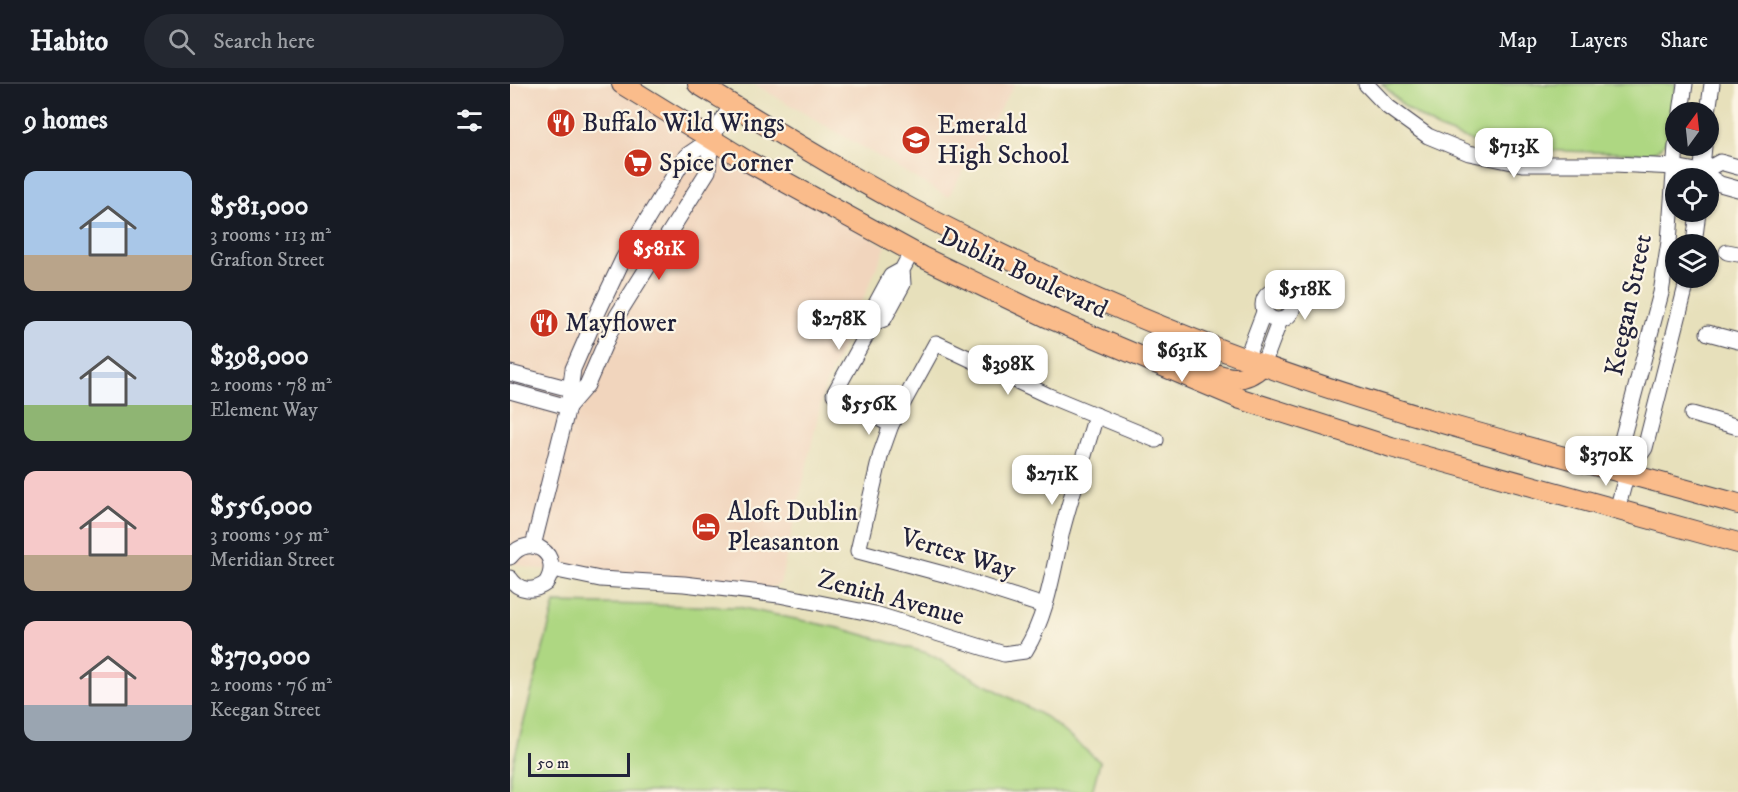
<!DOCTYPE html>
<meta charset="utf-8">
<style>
body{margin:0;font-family:"IM FELL DW Pica",serif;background:#242831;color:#f1f3f6;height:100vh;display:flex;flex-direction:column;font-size:22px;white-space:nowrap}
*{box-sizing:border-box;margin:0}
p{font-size:20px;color:#9ea1a6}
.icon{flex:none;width:33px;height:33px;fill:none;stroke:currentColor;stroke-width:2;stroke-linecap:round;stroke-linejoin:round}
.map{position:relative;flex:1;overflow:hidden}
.side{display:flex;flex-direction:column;background:#171b24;width:510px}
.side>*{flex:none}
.needle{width:39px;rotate:15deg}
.fabs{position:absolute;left:1155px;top:18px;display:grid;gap:12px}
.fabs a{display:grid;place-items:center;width:54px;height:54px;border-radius:50%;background:#171b24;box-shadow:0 2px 4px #0004;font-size:30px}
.scale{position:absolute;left:18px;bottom:15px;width:102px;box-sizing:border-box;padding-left:6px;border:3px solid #22223b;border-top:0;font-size:16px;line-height:21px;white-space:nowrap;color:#22223b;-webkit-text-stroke:4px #fcf5e5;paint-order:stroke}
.price{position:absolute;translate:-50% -51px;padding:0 14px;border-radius:12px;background:#fff;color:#222;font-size:20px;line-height:39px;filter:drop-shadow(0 2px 3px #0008)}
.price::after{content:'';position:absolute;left:50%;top:36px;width:18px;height:14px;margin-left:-9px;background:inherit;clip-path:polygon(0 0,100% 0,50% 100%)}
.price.on{background:#d93025;color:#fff}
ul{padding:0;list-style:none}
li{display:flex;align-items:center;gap:18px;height:150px;padding:0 24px}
li span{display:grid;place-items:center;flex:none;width:168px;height:120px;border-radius:12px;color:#555}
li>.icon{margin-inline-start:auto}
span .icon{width:72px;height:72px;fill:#fffc;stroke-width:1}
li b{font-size:26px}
h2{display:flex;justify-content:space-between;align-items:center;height:72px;padding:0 24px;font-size:26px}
header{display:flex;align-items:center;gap:36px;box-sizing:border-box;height:84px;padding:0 30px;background:#171b24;border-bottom:2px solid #363941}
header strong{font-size:28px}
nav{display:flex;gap:33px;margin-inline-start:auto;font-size:21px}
.search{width:420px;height:54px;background:#242831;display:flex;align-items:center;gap:15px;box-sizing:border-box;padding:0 21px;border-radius:33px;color:#9ea1a6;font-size:22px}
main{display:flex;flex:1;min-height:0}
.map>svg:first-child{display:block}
.built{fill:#f1d5bd}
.green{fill:#aed782;stroke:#687c5e;stroke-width:1.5}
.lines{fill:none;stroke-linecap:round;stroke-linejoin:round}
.minor-casing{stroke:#403e4e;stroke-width:17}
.major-casing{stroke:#403e4e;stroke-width:22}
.minor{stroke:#fff;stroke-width:15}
.major{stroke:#fabc8b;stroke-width:20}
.labels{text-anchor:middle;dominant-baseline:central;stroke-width:4.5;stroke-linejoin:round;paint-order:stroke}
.poi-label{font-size:26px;fill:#22223b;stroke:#fcf5e5;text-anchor:start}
.street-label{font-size:26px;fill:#22223b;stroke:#fcf5e5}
</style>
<header>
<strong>Habito</strong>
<div class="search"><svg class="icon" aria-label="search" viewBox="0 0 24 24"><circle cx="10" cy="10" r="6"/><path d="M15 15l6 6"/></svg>Search here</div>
<nav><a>Map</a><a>Layers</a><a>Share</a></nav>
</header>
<main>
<section class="side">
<h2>9 homes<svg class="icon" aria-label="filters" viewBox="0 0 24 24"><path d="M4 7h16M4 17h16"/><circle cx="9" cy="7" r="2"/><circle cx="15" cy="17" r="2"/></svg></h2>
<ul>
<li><span style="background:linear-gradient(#a9c7e8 70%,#b9a48a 0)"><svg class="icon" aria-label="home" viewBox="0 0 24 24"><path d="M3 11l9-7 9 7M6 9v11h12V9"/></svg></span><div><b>$581,000</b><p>3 rooms · 113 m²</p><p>Grafton Street</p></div></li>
<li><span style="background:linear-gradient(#c9d6e8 70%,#8fb573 0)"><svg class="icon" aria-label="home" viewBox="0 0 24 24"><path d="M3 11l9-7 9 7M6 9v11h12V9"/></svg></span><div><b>$398,000</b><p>2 rooms · 78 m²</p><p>Element Way</p></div></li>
<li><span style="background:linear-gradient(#f6c9c9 70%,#b9a48a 0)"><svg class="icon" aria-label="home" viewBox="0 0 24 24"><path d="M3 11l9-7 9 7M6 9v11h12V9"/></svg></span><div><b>$556,000</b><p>3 rooms · 95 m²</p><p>Meridian Street</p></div></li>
<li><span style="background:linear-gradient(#f6c9c9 70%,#9aa5b1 0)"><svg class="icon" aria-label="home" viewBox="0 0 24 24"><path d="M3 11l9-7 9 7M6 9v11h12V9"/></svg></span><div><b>$370,000</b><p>2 rooms · 76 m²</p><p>Keegan Street</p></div></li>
</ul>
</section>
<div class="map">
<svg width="1228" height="708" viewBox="0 0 1228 708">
<rect width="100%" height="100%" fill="#fcf5e5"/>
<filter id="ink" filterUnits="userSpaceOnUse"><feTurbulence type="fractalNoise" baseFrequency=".0167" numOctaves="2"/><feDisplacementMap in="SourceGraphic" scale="12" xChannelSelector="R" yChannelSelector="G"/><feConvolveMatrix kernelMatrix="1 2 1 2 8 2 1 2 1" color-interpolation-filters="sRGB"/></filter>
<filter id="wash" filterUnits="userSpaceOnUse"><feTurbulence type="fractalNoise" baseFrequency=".008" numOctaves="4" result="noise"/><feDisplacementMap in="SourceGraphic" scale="24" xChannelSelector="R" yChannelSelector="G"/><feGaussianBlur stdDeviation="1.35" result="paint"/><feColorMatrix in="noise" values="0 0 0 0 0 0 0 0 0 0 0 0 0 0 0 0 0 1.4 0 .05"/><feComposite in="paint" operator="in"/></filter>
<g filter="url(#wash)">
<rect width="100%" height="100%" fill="#e7e0bb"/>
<g class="built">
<path d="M0,0H100L197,63L376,162L314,305L270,500L254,506L20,484L0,478Z"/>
<path d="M244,0H505L438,113Z"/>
</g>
<g class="green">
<path d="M872,0H1166C1163,26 1168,63 1137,70L1027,66L969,60L929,45L896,24Z"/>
<path d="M45,519L228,523L333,545L417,569L536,633L590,678L582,708H0V690Z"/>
</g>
</g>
<g filter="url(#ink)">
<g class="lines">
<g class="minor-casing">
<g id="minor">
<path d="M856,0L878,23L918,52L959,69L1012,80H1104L1165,83L1192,88L1210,100L1228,105"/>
<path d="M1171,28L1175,0"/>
<path d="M1198,28L1202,0"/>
<path d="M1192,88L1210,78L1228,83"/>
<path d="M1191,94L1194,62"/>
<path d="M1184,160L1188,128"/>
<path d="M1217,168L1228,170"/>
<path d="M392,186L393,200L374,235L363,239L362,227L381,192L392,186L402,167"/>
<circle cx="768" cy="221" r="15"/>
<path d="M363,239L324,310L381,341"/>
<path d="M1198,249L1228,257"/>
<path d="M736,275L754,228"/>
<path d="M753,281L770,236"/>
<path d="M0,289L68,307"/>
<path d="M0,307L58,323"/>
<path d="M58,323L77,301L107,232L198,87L201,55"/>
<path d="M1182,330L1228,343"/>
<path d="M1117,389L1110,363L1151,209L1159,158L1166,62"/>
<path d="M1107,426L1117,389L1135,364L1178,194"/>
<path d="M23,462L58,323L63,285L87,230L113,175L176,72L201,55L222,20"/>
<path d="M0,473C20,447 54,471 36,499C24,508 9,508 0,494"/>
<path d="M42,485L90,495L174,500L269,511L365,530L494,570L515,567C537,532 543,487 552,447C562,408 575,370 586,331"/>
<path d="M534,522L441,492L348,467L371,369L381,341L426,259L539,312L646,356"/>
</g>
</g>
<g class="major-casing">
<g id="major">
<path d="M112,0L237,77L412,173L537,233L731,315L881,363L1228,459"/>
<path d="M188,0C267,48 346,97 428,139C531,192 636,239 744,278C902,336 1066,375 1228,420"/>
<path d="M690,285C715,293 731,302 753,281"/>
</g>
</g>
<use href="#minor" class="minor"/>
<use href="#major" class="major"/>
</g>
</g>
<defs>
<g id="restaurant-disc" transform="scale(1.5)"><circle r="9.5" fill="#c8321e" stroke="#fcf5e5"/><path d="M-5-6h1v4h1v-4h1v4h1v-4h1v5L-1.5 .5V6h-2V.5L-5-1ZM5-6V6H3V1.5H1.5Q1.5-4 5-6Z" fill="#fff"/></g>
<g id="school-disc" transform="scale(1.5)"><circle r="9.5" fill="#c8321e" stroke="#fcf5e5"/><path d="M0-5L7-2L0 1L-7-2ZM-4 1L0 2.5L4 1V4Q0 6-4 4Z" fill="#fff"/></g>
<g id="supermarket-disc" transform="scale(1.5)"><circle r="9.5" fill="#c8321e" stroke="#fcf5e5"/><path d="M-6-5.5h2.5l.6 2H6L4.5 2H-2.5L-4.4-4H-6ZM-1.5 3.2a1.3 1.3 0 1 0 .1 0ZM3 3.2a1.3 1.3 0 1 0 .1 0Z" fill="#fff"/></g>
<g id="hotel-disc" transform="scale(1.5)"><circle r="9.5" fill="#c8321e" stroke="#fcf5e5"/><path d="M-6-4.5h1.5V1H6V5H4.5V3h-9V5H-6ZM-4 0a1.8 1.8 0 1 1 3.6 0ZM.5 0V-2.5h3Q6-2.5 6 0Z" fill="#fff"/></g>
</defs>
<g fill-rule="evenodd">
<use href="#restaurant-disc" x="51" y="39"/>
<use href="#school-disc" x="406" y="56"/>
<use href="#supermarket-disc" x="128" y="79"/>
<use href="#restaurant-disc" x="34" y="239"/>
<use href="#hotel-disc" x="196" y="443"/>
</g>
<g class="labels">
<g class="poi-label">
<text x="72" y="39">Buffalo Wild Wings</text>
<text x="427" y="41">Emerald<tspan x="427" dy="30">High School</tspan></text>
<text x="149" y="79">Spice Corner</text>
<text x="55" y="239">Mayflower</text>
<text x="217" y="428">Aloft Dublin<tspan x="217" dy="30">Pleasanton</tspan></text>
</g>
<g class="street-label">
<text transform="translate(513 189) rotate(25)">Dublin Boulevard</text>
<text transform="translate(1119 221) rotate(-78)">Keegan Street</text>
<text transform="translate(448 470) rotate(17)">Vertex Way</text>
<text transform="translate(381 514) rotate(15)">Zenith Avenue</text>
</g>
</g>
</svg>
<div class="fabs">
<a><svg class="needle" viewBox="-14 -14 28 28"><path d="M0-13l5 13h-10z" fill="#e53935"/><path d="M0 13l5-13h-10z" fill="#9ea1a6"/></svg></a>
<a><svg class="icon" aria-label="locate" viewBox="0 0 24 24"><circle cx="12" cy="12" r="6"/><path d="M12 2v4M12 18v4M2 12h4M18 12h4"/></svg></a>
<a><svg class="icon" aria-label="layers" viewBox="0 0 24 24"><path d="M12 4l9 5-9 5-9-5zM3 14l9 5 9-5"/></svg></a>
</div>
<div class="scale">50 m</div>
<b class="price" style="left:1004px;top:95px">$713K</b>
<b class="price on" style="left:149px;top:197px">$581K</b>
<b class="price" style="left:795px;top:237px">$518K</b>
<b class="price" style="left:329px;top:267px">$278K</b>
<b class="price" style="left:672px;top:299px">$631K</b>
<b class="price" style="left:498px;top:312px">$398K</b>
<b class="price" style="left:359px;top:352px">$556K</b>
<b class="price" style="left:1096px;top:403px">$370K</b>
<b class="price" style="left:542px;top:422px">$271K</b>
</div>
</main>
